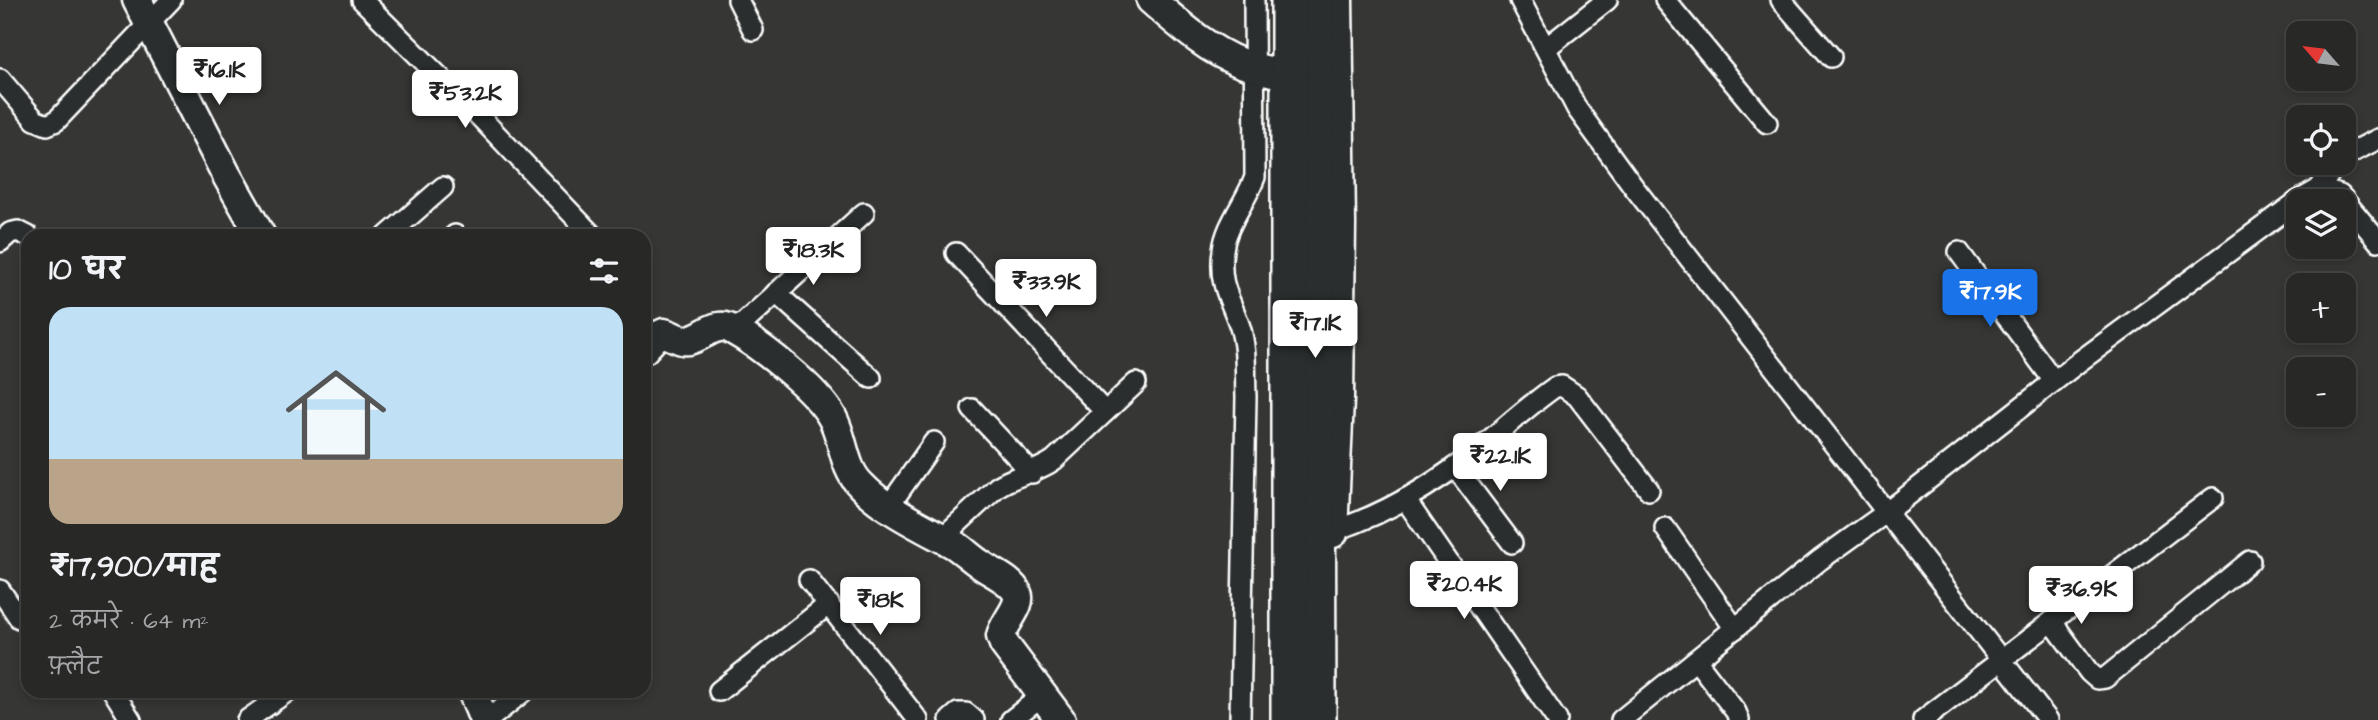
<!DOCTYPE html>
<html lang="hi">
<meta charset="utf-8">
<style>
body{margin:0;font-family:"Architects Daughter","Playpen Sans Deva",sans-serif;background:#30302f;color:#f1f3f6;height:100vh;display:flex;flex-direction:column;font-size:26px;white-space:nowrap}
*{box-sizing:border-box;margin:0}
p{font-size:23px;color:#a5a6a7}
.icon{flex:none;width:38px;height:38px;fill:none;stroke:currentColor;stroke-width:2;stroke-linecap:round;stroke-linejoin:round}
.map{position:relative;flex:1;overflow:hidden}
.details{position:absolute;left:21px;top:229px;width:630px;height:469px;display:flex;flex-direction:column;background:#282827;border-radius:21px;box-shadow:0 4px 10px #0003,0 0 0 2px #444}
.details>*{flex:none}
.needle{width:46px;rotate:298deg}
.tools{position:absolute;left:2286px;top:21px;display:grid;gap:14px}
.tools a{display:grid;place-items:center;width:70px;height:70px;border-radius:14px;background:#282827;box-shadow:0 4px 10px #0003,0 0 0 2px #444;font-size:35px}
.price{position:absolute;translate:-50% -60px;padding:0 16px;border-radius:7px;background:#fff;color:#222;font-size:23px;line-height:46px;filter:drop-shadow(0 2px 4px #0008)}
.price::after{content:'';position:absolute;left:50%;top:42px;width:21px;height:16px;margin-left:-10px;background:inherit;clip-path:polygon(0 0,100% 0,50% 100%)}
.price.active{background:#1a73e8;color:#fff}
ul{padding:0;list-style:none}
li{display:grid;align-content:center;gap:14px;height:371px;padding:0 28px}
li span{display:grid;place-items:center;height:217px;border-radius:21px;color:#555}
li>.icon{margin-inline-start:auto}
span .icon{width:126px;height:126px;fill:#fffc;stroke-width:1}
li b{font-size:30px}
h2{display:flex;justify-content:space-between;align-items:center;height:84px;padding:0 28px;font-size:30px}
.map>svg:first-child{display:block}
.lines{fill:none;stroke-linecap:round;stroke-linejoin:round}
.street-casing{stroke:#fff;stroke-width:24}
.secondary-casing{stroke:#fff;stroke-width:33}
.highway-casing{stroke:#fff;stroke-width:40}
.street{stroke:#2a2d2e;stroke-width:19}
.secondary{stroke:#2a2d2e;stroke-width:28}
.highway{stroke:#2a2d2e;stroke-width:35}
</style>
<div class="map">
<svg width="2378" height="720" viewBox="0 0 2378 720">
<rect width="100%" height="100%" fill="#363634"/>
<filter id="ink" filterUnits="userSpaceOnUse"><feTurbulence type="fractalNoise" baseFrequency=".0143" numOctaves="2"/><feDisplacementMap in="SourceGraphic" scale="14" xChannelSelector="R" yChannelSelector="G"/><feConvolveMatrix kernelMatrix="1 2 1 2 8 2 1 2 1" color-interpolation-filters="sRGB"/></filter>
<g filter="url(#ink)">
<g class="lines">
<g class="street-casing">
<g id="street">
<path d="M362,0L478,115L593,236"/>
<path d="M738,0L753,30"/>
<path d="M1520,0L1577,109L1633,186L2048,720"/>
<path d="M1665,0L1767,123"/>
<path d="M1781,0L1831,57"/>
<path d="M1546,48L1607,0"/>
<path d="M0,79L35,120L47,125L56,121L171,0"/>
<path d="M2343,157L2378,139"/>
<path d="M2319,189L2337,163"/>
<path d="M2298,201L2319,189L2340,195L2378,241"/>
<path d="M387,236L443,187"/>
<path d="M454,236L455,235"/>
<path d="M0,242L10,233L18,231L28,236"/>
<path d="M1959,252L2054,381"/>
<path d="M956,253L1105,412"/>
<path d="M776,293L871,378"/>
<path d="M735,331L864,213"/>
<path d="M972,409L1032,473"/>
<path d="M1455,467L1512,543"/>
<path d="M1405,499L1557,720"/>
<path d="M889,506L934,442"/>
<path d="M1665,528L1735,629"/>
<path d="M1333,531C1380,516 1423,491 1462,462C1494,438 1522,410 1555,387L1562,386L1577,396L1649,490"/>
<path d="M942,538L997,487C1015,475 1036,473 1054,460L1136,383"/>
<path d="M809,580L918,720"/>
<path d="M0,590L19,618"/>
<path d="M2053,623L2089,672L2097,679L2105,678L2250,561"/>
<path d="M1696,660L1736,712L1739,720"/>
<path d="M113,691L131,720"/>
<path d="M719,691L829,604"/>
<path d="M247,720L288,691"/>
<path d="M488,720L524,691"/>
<path d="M950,720L958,713H966L974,720"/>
<path d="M1011,720L1043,695"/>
<path d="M1240,720L1246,397C1245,374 1247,349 1240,327C1230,297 1218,285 1223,250C1226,224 1246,202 1255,177L1254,0"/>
<path d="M1621,720L1820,560L1887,512L2080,361L2298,201"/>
<path d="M1923,720L2213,498"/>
</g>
</g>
<g class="secondary-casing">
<g id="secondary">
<path d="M137,0L227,176L261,236"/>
<path d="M1151,0C1179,24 1206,49 1241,63C1257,69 1274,72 1289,76"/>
<path d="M644,349L655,337L664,333C673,335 680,342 689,340C705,336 716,320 733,330C762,346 816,389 832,417C844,438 843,468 861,485C883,509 926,529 955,545C964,551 971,558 980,564C992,573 1011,580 1017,593C1023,605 1004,622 1001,636L1004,644L1061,720"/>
<path d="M1333,533L1339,400L1341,224L1338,0"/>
<path d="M472,691L484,720"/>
</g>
</g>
<g class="highway-casing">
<g id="highway">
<path d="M1316,0L1318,720"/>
<path d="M1289,720V0"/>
</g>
</g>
<use href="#street" class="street"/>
<use href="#secondary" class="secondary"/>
<use href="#highway" class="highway"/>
</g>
</g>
</svg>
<div class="tools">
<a><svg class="needle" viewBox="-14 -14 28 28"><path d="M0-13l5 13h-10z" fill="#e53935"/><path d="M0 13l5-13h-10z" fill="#a5a6a7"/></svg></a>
<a><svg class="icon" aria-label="locate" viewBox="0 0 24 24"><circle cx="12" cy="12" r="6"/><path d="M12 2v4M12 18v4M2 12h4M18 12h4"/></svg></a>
<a><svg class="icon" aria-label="layers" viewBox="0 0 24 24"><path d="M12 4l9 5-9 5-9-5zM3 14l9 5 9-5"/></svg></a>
<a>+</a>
<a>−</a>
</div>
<b class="price" style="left:219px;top:107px">₹16.1K</b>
<b class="price" style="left:465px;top:130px">₹53.2K</b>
<b class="price" style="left:813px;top:287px">₹18.3K</b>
<b class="price" style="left:1046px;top:319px">₹33.9K</b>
<b class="price active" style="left:1990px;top:329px">₹17.9K</b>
<b class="price" style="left:1315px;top:360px">₹17.1K</b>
<b class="price" style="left:1500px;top:493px">₹22.1K</b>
<b class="price" style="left:1464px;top:621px">₹20.4K</b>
<b class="price" style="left:2081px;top:626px">₹36.9K</b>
<b class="price" style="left:880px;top:637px">₹18K</b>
<section class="details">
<h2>10 घर<svg class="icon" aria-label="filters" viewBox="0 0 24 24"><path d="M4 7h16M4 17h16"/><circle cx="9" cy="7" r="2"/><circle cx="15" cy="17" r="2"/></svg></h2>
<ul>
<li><span style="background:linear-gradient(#bfe0f5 70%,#b9a48a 0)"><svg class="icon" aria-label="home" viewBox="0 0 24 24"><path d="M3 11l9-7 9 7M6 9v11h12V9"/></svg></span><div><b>₹17,900/माह</b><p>2 कमरे · 64 m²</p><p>फ़्लैट</p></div></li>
</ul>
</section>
</div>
